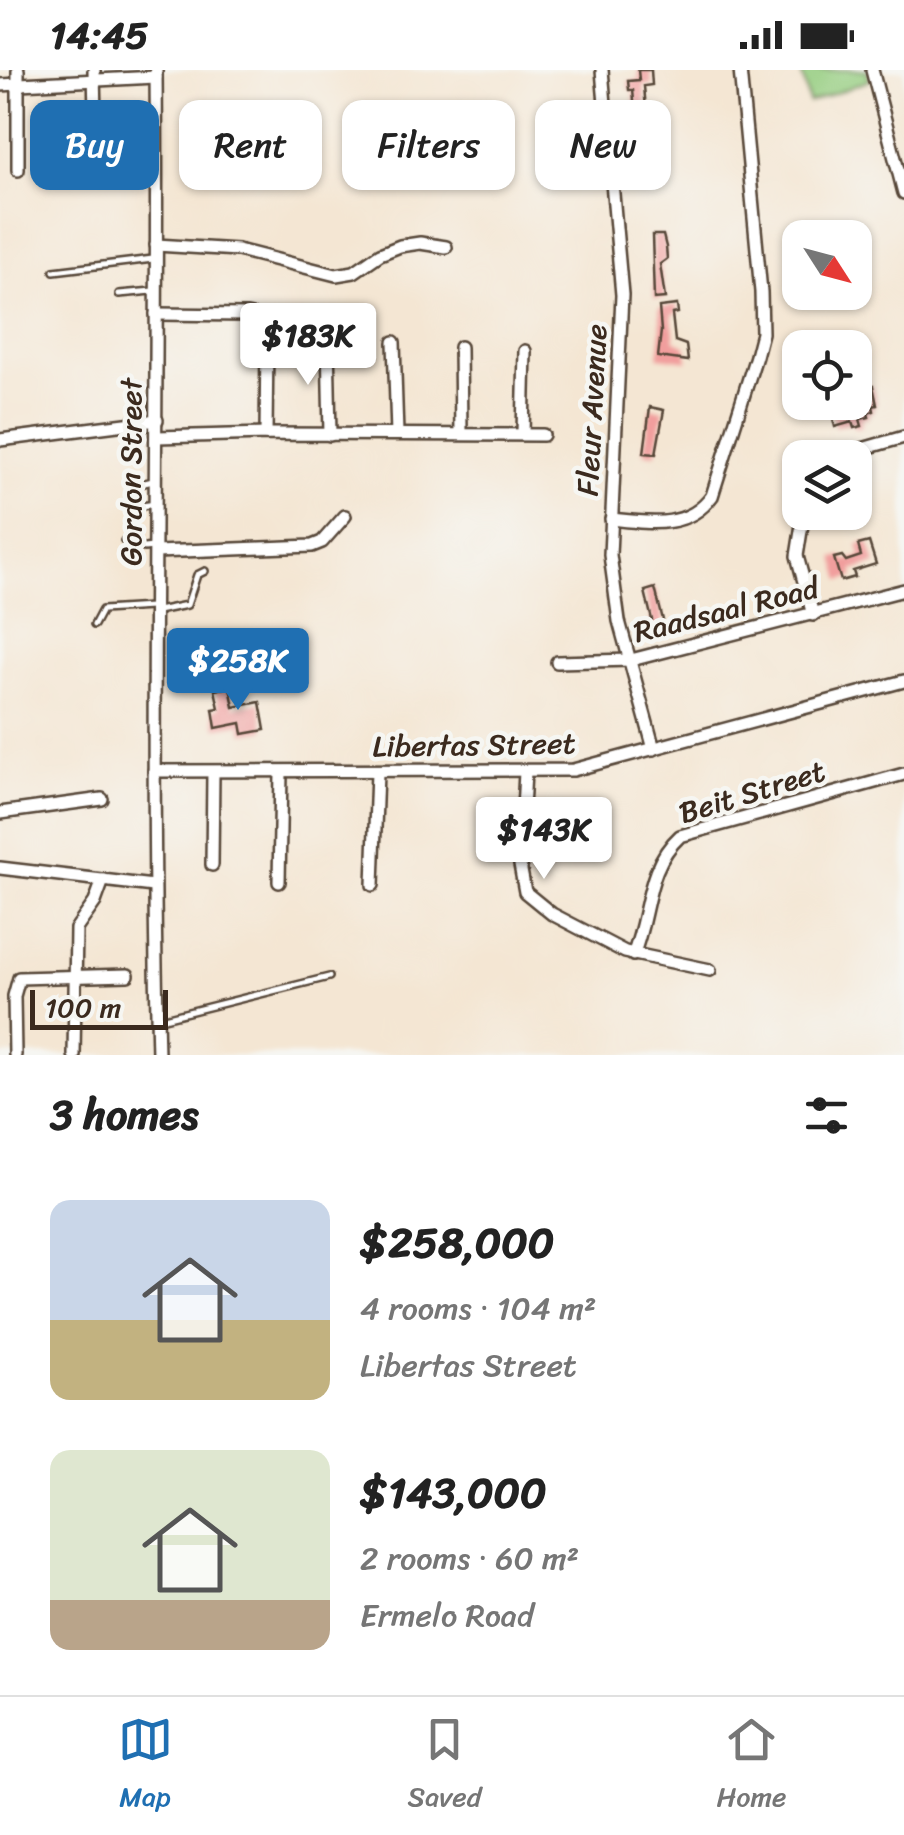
<!DOCTYPE html>
<meta charset="utf-8">
<style>
body{margin:0;font-family:Sriracha,sans-serif;background:#f2f2f2;color:#222;height:100vh;display:flex;flex-direction:column;font-size:38px;white-space:nowrap}
*{box-sizing:border-box;margin:0}
p{font-size:32px;color:#767676}
.icon{flex:none;width:55px;height:55px;fill:none;stroke:currentColor;stroke-width:2;stroke-linecap:round;stroke-linejoin:round}
.map{position:relative;height:985px;overflow:hidden}
.panel{display:flex;flex-direction:column;background:#fff;flex:1}
.panel>*{flex:none}
.guide{position:absolute;left:30px;top:30px;width:845px;height:90px;display:flex;gap:20px}
.needle{width:65px;rotate:126deg}
.tools{position:absolute;left:782px;top:150px;display:grid;gap:20px}
.tools a{display:grid;place-items:center;width:90px;height:90px;border-radius:20px;background:#fff;box-shadow:0 2px 8px #0004;font-size:50px}
.scale{position:absolute;left:30px;bottom:25px;width:138px;box-sizing:border-box;padding-left:10px;border:5px solid #3b2a1e;border-top:0;font-size:28px;line-height:35px;white-space:nowrap;color:#3b2a1e;-webkit-text-stroke:8px #f6f6f2;paint-order:stroke}
.price{position:absolute;translate:-50% -85px;padding:0 22px;border-radius:10px;background:#fff;color:#222;font-size:32px;line-height:65px;filter:drop-shadow(0 2px 5px #0008)}
.price::after{content:'';position:absolute;left:50%;top:60px;width:30px;height:22px;margin-left:-15px;background:inherit;clip-path:polygon(0 0,100% 0,50% 100%)}
.price.current{background:#1f6fb2;color:#fff}
ul{padding:0;list-style:none}
li{display:flex;align-items:center;gap:30px;height:250px;padding:0 50px}
li span{display:grid;place-items:center;flex:none;width:280px;height:200px;border-radius:20px;color:#555}
li>.icon{margin-inline-start:auto}
span .icon{width:120px;height:120px;fill:#fffc;stroke-width:1}
li b{font-size:42px}
h2{display:flex;justify-content:space-between;align-items:center;height:120px;padding:0 50px;font-size:42px}
.chip{padding:0 35px;border-radius:20px;background:#fff;box-shadow:0 2px 8px #0004;font-size:35px;line-height:90px}
.chip.current{background:#1f6fb2;color:#fff}
.status{display:flex;justify-content:space-between;align-items:center;height:70px;padding:0 50px;background:#fff;direction:ltr}
.status svg{height:28px;fill:currentColor}
.menu{display:flex;justify-content:space-around;align-items:center;height:140px;border-top:2px solid #e0e0e0;background:#fff;font-size:28px;color:#767676}
.menu a{display:grid;justify-items:center;gap:5px}
.menu .current{color:#1f6fb2}
.map>svg:first-child{display:block}
.green{fill:#95cd80;stroke:#687c4f;stroke-width:2.5}
.building{fill:#f19e9d}
.lines{fill:none;stroke-linecap:round;stroke-linejoin:round}
.service-casing{stroke:#574639;stroke-width:10}
.minor-casing{stroke:#574639;stroke-width:16}
.service{stroke:#fff;stroke-width:5}
.minor{stroke:#fff;stroke-width:11}
.labels{text-anchor:middle;dominant-baseline:central;stroke-width:9;stroke-linejoin:round;paint-order:stroke}
.street-label{font-size:30px;fill:#3b2a1e;stroke:#f6f6f2}
</style>
<div class="status"><b>14:45</b><svg viewBox="0 0 49 12"><path d="M0 12V9h3v3zM5 12V6h3v6zM10 12V3h3v9zM15 12V0h3v12zM26 1h20v11H26zM47 4h2v5h-2z"/></svg></div>
<div class="map">
<svg width="904" height="985" viewBox="0 0 904 985">
<rect width="100%" height="100%" fill="#f6f6f2"/>
<filter id="ink" filterUnits="userSpaceOnUse"><feTurbulence type="fractalNoise" baseFrequency=".01" numOctaves="2"/><feDisplacementMap in="SourceGraphic" scale="20" xChannelSelector="R" yChannelSelector="G"/><feConvolveMatrix kernelMatrix="1 2 1 2 8 2 1 2 1" color-interpolation-filters="sRGB"/></filter>
<filter id="wash" filterUnits="userSpaceOnUse"><feTurbulence type="fractalNoise" baseFrequency=".0048" numOctaves="4" result="noise"/><feDisplacementMap in="SourceGraphic" scale="40" xChannelSelector="R" yChannelSelector="G"/><feGaussianBlur stdDeviation="2.25" result="paint"/><feColorMatrix in="noise" values="0 0 0 0 0 0 0 0 0 0 0 0 0 0 0 0 0 1.4 0 .05"/><feComposite in="paint" operator="in"/></filter>
<g filter="url(#wash)">
<rect width="100%" height="100%" fill="#f4e6d3"/>
<path class="green" d="M801,0H867L870,10L809,33Z"/>
<g id="blocks">
<g class="building">
<path d="M638,0H651L652,15L644,16L648,62H652L653,75L655,74L654,87L644,88L640,54H636L633,20H629L628,11L639,10Z"/>
<path d="M652,165H663L666,177L667,189L660,194L665,228L654,229Z"/>
<path d="M677,235L678,243L672,244L675,271L686,275L688,291L658,287L661,261L659,237Z"/>
<path d="M873,316L877,335L873,336L874,341L868,343L869,347L860,349L862,356L854,358L852,352L835,357L832,344L859,333L857,320Z"/>
<path d="M650,337L664,340L656,384L644,383Z"/>
<path d="M869,472L876,494L853,501L855,507L841,511L834,488L842,486L846,491L861,486L858,475Z"/>
<path d="M655,518L666,562L650,566L649,551L652,550L645,521Z"/>
<path d="M230,617L234,637L260,632L265,660L243,664L241,653L216,658L213,639L219,638L215,620Z"/>
</g>
</g>
</g>
<g filter="url(#ink)">
<use href="#blocks" fill-opacity="0" stroke="#574639" stroke-width="2.5"/>
<g class="lines">
<g class="service-casing">
<g id="service">
<path d="M54,201L153,189"/>
<path d="M119,224L153,221"/>
<path d="M153,411L136,415L129,424V431L141,436L156,434"/>
<path d="M124,471L144,478L153,477"/>
<path d="M157,541L187,535L197,505L205,501"/>
<path d="M94,555L102,540L151,537"/>
<path d="M160,949L329,907"/>
</g>
</g>
<g class="minor-casing">
<g id="minor">
<path d="M18,0V100"/>
<path d="M94,0L96,92"/>
<path d="M156,0C159,328 149,657 158,985"/>
<path d="M602,0L622,225L610,485L619,551L654,679"/>
<path d="M872,0L904,123"/>
<path d="M0,15L156,7"/>
<path d="M156,175L238,180L336,205L354,202L380,184L400,176L420,173L446,177"/>
<path d="M156,244L247,245L290,254H366"/>
<path d="M328,270L330,365"/>
<path d="M394,272L397,364"/>
<path d="M460,277L461,363"/>
<path d="M523,363L525,281"/>
<path d="M266,364L267,271"/>
<path d="M157,367L266,364L543,365"/>
<path d="M0,370L157,350"/>
<path d="M831,388L904,367"/>
<path d="M804,442L797,486L813,545"/>
<path d="M611,449C648,453 688,460 712,426L756,286L762,263L761,222L740,0"/>
<path d="M156,482L312,476L322,472L345,446"/>
<path d="M557,592L631,590L904,520"/>
<path d="M154,701L573,700L904,611"/>
<path d="M525,702L520,795L525,822L552,844L625,882L710,900"/>
<path d="M0,743L102,729"/>
<path d="M212,795L213,702"/>
<path d="M0,798L153,816"/>
<path d="M279,812L281,703"/>
<path d="M373,815L377,702"/>
<path d="M633,885C650,844 645,798 680,766L904,704"/>
<path d="M15,985L14,926L19,908L128,905"/>
<path d="M74,985L76,859L95,832L103,810"/>
</g>
</g>
<use href="#service" class="service"/>
<use href="#minor" class="minor"/>
</g>
</g>
<g class="labels">
<g class="street-label">
<text transform="translate(592 340) rotate(-87)">Fleur Avenue</text>
<text transform="translate(131 402) rotate(-90)">Gordon Street</text>
<text transform="translate(726 540) rotate(-14)">Raadsaal Road</text>
<text transform="translate(474 675) rotate(-1)">Libertas Street</text>
<text transform="translate(752 722) rotate(-17)">Beit Street</text>
</g>
</g>
</svg>
<div class="tools">
<a><svg class="needle" viewBox="-14 -14 28 28"><path d="M0-13l5 13h-10z" fill="#e53935"/><path d="M0 13l5-13h-10z" fill="#767676"/></svg></a>
<a><svg class="icon" aria-label="locate" viewBox="0 0 24 24"><circle cx="12" cy="12" r="6"/><path d="M12 2v4M12 18v4M2 12h4M18 12h4"/></svg></a>
<a><svg class="icon" aria-label="layers" viewBox="0 0 24 24"><path d="M12 4l9 5-9 5-9-5zM3 14l9 5 9-5"/></svg></a>
</div>
<div class="scale">100 m</div>
<b class="price" style="left:308px;top:318px">$183K</b>
<b class="price current" style="left:238px;top:643px">$258K</b>
<b class="price" style="left:544px;top:812px">$143K</b>
<div class="guide">
<a class="chip current">Buy</a>
<a class="chip">Rent</a>
<a class="chip">Filters</a>
<a class="chip">New</a>
</div>
</div>
<section class="panel">
<h2>3 homes<svg class="icon" aria-label="filters" viewBox="0 0 24 24"><path d="M4 7h16M4 17h16"/><circle cx="9" cy="7" r="2"/><circle cx="15" cy="17" r="2"/></svg></h2>
<ul>
<li><span style="background:linear-gradient(#c9d6e8 60%,#c2b280 0)"><svg class="icon" aria-label="home" viewBox="0 0 24 24"><path d="M3 11l9-7 9 7M6 9v11h12V9"/></svg></span><div><b>$258,000</b><p>4 rooms · 104 m²</p><p>Libertas Street</p></div></li>
<li><span style="background:linear-gradient(#dfe7d0 75%,#b9a48a 0)"><svg class="icon" aria-label="home" viewBox="0 0 24 24"><path d="M3 11l9-7 9 7M6 9v11h12V9"/></svg></span><div><b>$143,000</b><p>2 rooms · 60 m²</p><p>Ermelo Road</p></div></li>
</ul>
</section>
<nav class="menu">
<a class="current"><svg class="icon" aria-label="map" viewBox="0 0 24 24"><path d="M3 6l6-2 6 2 6-2v14l-6 2-6-2-6 2zM9 4v14M15 6v14"/></svg>Map</a>
<a><svg class="icon" aria-label="saved" viewBox="0 0 24 24"><path d="M7 4h10v16l-5-4-5 4z"/></svg>Saved</a>
<a><svg class="icon" aria-label="home" viewBox="0 0 24 24"><path d="M3 11l9-7 9 7M6 9v11h12V9"/></svg>Home</a>
</nav>
